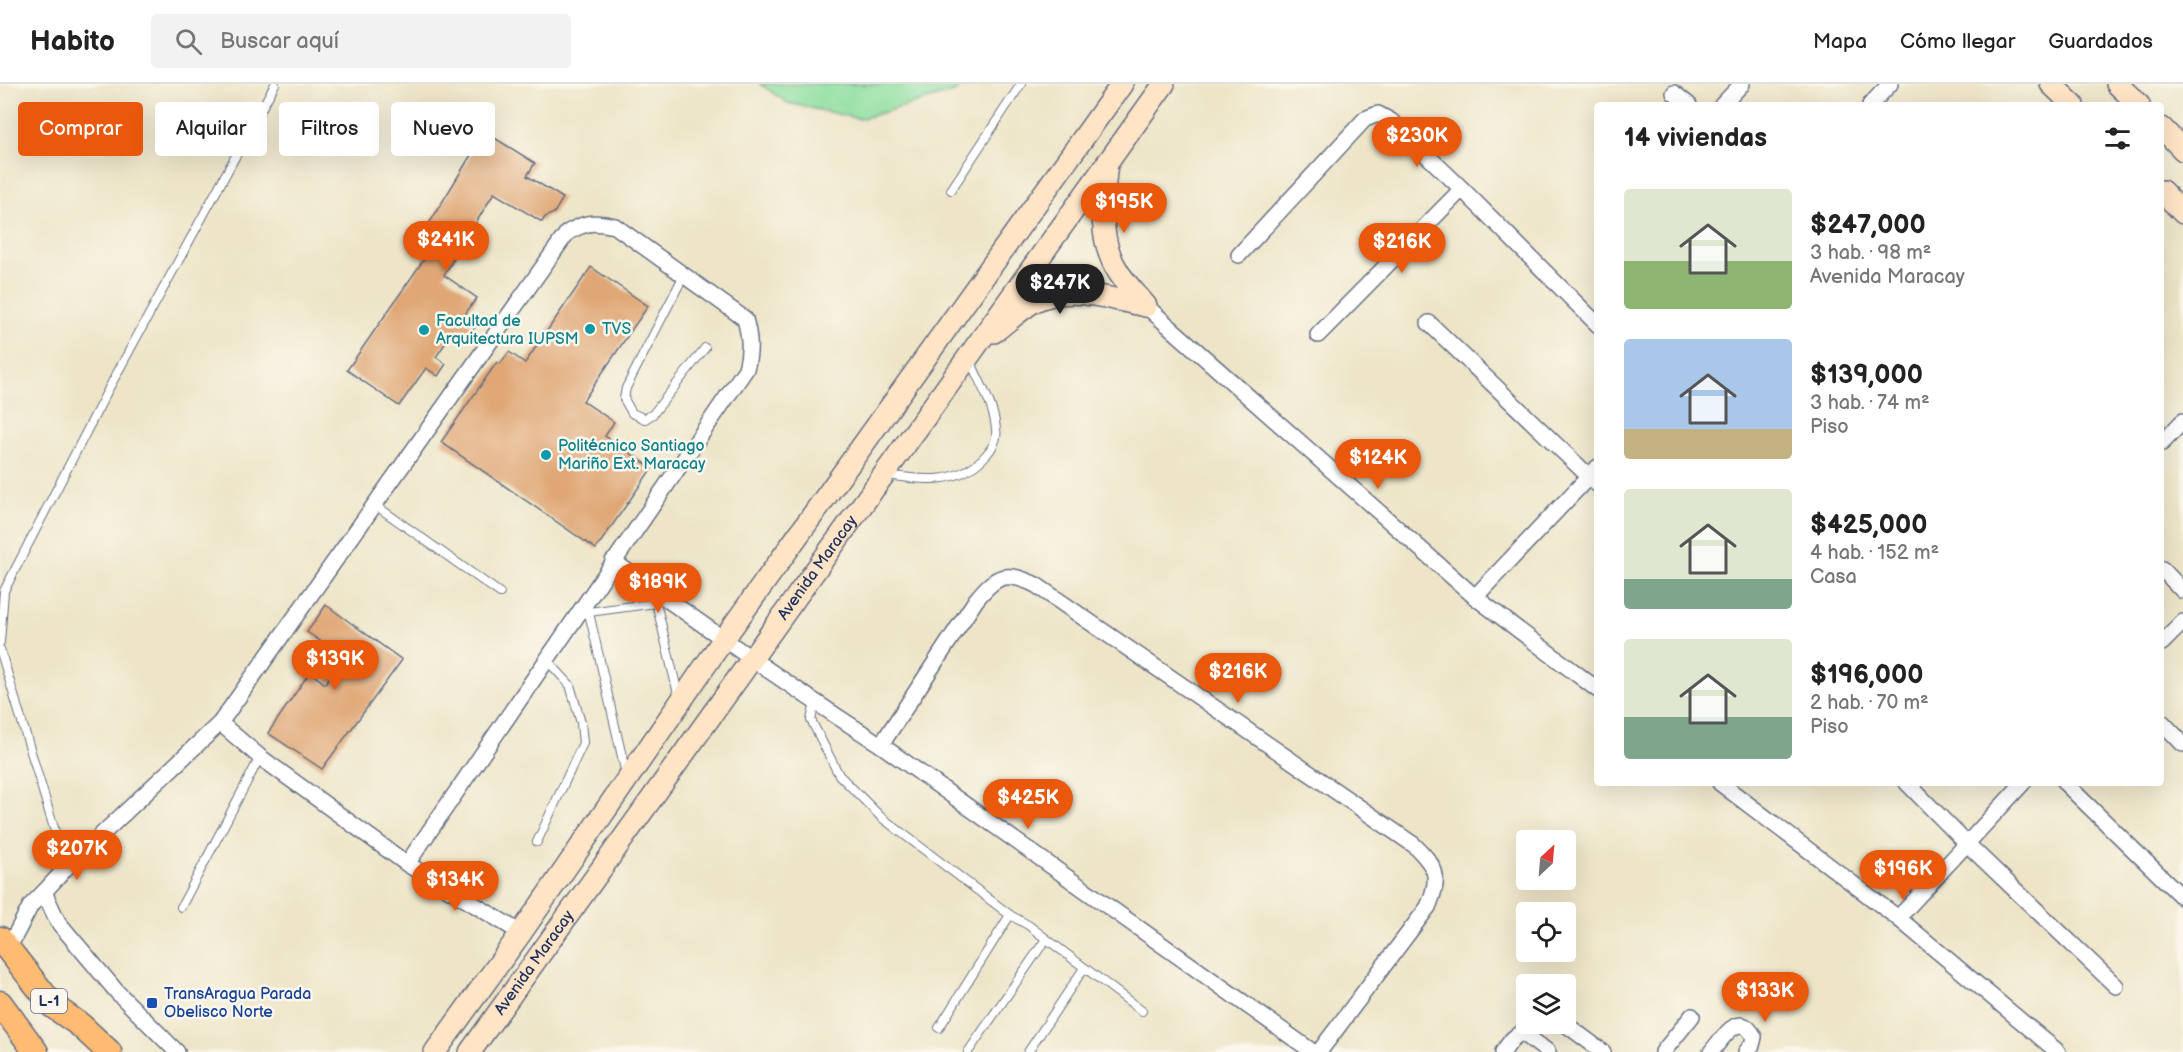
<!DOCTYPE html>
<html lang="es">
<meta charset="utf-8">
<style>
body{margin:0;font-family:"Balsamiq Sans",sans-serif;background:#f2f2f2;color:#222;height:100vh;display:flex;flex-direction:column;font-size:22px;white-space:nowrap}
*{box-sizing:border-box;margin:0}
p{font-size:20px;color:#767676}
.icon{flex:none;width:33px;height:33px;fill:none;stroke:currentColor;stroke-width:2;stroke-linecap:round;stroke-linejoin:round}
.map{position:relative;flex:1;overflow:hidden}
.drawer{position:absolute;left:1594px;top:18px;width:570px;height:684px;display:flex;flex-direction:column;background:#fff;border-radius:6px;box-shadow:0 6px 24px #0002}
.drawer>*{flex:none}
.guide{position:absolute;left:18px;top:18px;width:570px;height:54px;display:flex;gap:12px}
.needle{width:39px;rotate:26deg}
.buttons{position:absolute;left:1516px;top:746px;display:grid;gap:12px}
.buttons a{display:grid;place-items:center;width:60px;height:60px;border-radius:6px;background:#fff;box-shadow:0 6px 24px #0002;font-size:30px}
.price{position:absolute;translate:-50% -51px;padding:0 14px;border-radius:21px;background:#ea580c;color:#fff;font-size:20px;line-height:39px;filter:drop-shadow(0 2px 3px #0008)}
.price::after{content:'';position:absolute;left:50%;top:36px;width:18px;height:14px;margin-left:-9px;background:inherit;clip-path:polygon(0 0,100% 0,50% 100%)}
.price.selected{background:#222;color:#fff}
ul{padding:0;list-style:none}
li{display:flex;align-items:center;gap:18px;height:150px;padding:0 30px}
li span{display:grid;place-items:center;flex:none;width:168px;height:120px;border-radius:6px;color:#555}
li>.icon{margin-inline-start:auto}
span .icon{width:72px;height:72px;fill:#fffc;stroke-width:1}
li b{font-size:26px}
h2{display:flex;justify-content:space-between;align-items:center;height:72px;padding:0 30px;font-size:26px}
.pill{padding:0 21px;border-radius:6px;background:#fff;box-shadow:0 6px 24px #0002;font-size:21px;line-height:54px}
.pill.selected{background:#ea580c;color:#fff}
header{display:flex;align-items:center;gap:36px;box-sizing:border-box;height:84px;padding:0 30px;background:#fff;border-bottom:2px solid #e0e0e0}
header strong{font-size:28px}
nav{display:flex;gap:33px;margin-inline-start:auto;font-size:21px}
.search{width:420px;height:54px;background:#f2f2f2;display:flex;align-items:center;gap:15px;box-sizing:border-box;padding:0 21px;border-radius:6px;color:#767676;font-size:22px}
.map>svg:first-child{display:block}
.green{fill:#8cde9f;stroke:#54867e;stroke-width:1.5}
.building{fill:#e0a776}
.lines{fill:none;stroke-linecap:round;stroke-linejoin:round}
.lane-casing{stroke:#656f83;stroke-width:10}
.street-casing{stroke:#656f83;stroke-width:18}
.secondary-casing{stroke:#656f83;stroke-width:24}
.primary-casing{stroke:#656f83;stroke-width:27}
.lane{stroke:#fff;stroke-width:8}
.street{stroke:#fff;stroke-width:15}
.secondary{stroke:#ffe4c6;stroke-width:21}
.primary{stroke:#ffbb71;stroke-width:24}
.culture-dot{fill:#0f9aa8;stroke:#fbf7ec;stroke-width:2}
.transit-dot{fill:#1a4fb4;stroke:#fbf7ec;stroke-width:2}
.labels{text-anchor:middle;dominant-baseline:central;stroke-width:5;stroke-linejoin:round;paint-order:stroke}
.shield{fill:#fbf7ec;stroke:#5e6b89;stroke-width:1.5}
.shield-label{font-size:15px;font-weight:bold;fill:#1b2f5e}
.culture-label{font-size:16px;fill:#0d838f;stroke:#fbf7ec;text-anchor:start}
.street-label{font-size:16px;fill:#1b2f5e;stroke:#fbf7ec}
.transit-label{font-size:16px;fill:#164399;stroke:#fbf7ec;text-anchor:start}
</style>
<header>
<strong>Habito</strong>
<div class="search"><svg class="icon" aria-label="search" viewBox="0 0 24 24"><circle cx="10" cy="10" r="6"/><path d="M15 15l6 6"/></svg>Buscar aquí</div>
<nav><a>Mapa</a><a>Cómo llegar</a><a>Guardados</a></nav>
</header>
<div class="map">
<svg width="2183" height="968" viewBox="0 0 2183 968">
<rect width="100%" height="100%" fill="#fbf7ec"/>
<filter id="ink" filterUnits="userSpaceOnUse"><feTurbulence type="fractalNoise" baseFrequency=".0167" numOctaves="2"/><feDisplacementMap in="SourceGraphic" scale="12" xChannelSelector="R" yChannelSelector="G"/><feConvolveMatrix kernelMatrix="1 2 1 2 8 2 1 2 1" color-interpolation-filters="sRGB"/></filter>
<filter id="wash" filterUnits="userSpaceOnUse"><feTurbulence type="fractalNoise" baseFrequency=".008" numOctaves="4" result="noise"/><feDisplacementMap in="SourceGraphic" scale="24" xChannelSelector="R" yChannelSelector="G"/><feGaussianBlur stdDeviation="1.35" result="paint"/><feColorMatrix in="noise" values="0 0 0 0 0 0 0 0 0 0 0 0 0 0 0 0 0 1.4 0 .05"/><feComposite in="paint" operator="in"/></filter>
<g filter="url(#wash)">
<rect width="100%" height="100%" fill="#eee5c8"/>
<path class="green" d="M760,0H963L954,8L860,35L788,19Z"/>
<g id="blocks">
<g class="building">
<path d="M485,48L535,79L527,92L563,114L554,129L545,133L542,138L494,109L444,191L477,214L462,234L475,243L465,257L452,249L436,273L446,280L438,292L426,284L399,322L347,286L425,174L413,166Z"/>
<path d="M591,183L648,222L583,317L614,338L605,352L652,384L596,465L441,358L497,278L500,280L509,268L525,279Z"/>
<path d="M326,521L402,576L322,685L268,649L310,588L325,600L344,573L307,548Z"/>
</g>
</g>
</g>
<g filter="url(#ink)">
<use href="#blocks" fill-opacity="0" stroke="#656f83" stroke-width="1.5"/>
<g class="lines">
<g class="lane-casing">
<g id="lane">
<path d="M951,106L1021,0"/>
<path d="M684,191L626,304L624,315L632,329L645,335L653,330L705,264"/>
<path d="M888,391C925,397 960,401 987,370C993,363 998,355 996,345C994,321 979,298 970,276"/>
<path d="M375,421L500,509"/>
<path d="M653,506L679,614"/>
<path d="M587,520L626,690"/>
<path d="M589,528L656,519"/>
<path d="M0,558L4,507L109,304L275,0"/>
<path d="M0,565L66,784"/>
<path d="M815,619L811,636L839,691L881,733L1010,831L1028,841L1142,927"/>
<path d="M537,758L583,659L581,639L570,601L546,575"/>
<path d="M181,823L260,673"/>
<path d="M939,944L1010,831"/>
<path d="M968,968L1046,855"/>
<path d="M1028,968L1084,884"/>
</g>
</g>
<g class="street-casing">
<g id="street">
<path d="M1674,9L1689,21"/>
<path d="M1722,21L1742,0"/>
<path d="M1870,21L1890,0"/>
<path d="M1239,171L1365,35L1378,30L1391,37L1462,105L1598,241"/>
<path d="M1146,222L1475,513L1598,606"/>
<path d="M1429,239L1598,401"/>
<path d="M1318,251L1462,105"/>
<path d="M2162,359L2183,337"/>
<path d="M613,477C702,540 790,603 881,661L1313,968"/>
<path d="M2162,485L2183,507"/>
<path d="M1475,513L1598,383"/>
<path d="M2162,559L2183,538"/>
<path d="M2162,638L2183,660"/>
<path d="M881,661L976,516C997,490 1006,487 1036,501L1414,761C1437,784 1441,792 1428,823L1319,968"/>
<path d="M1720,699L1898,834L2058,968"/>
<path d="M1907,699L1966,759L2116,902"/>
<path d="M2065,699L2183,814"/>
<path d="M407,780L746,285C751,267 750,253 745,235L615,142C594,137 585,138 567,149L220,639L260,673L407,780L521,849"/>
<path d="M1898,834L2023,699"/>
<path d="M8,865L31,821L44,808"/>
<path d="M1564,939L1603,968"/>
<path d="M177,968L117,908L58,838L44,808L66,784L220,639"/>
<path d="M1503,968C1509,960 1513,951 1523,949L1548,968"/>
<path d="M1663,968L1692,932"/>
<path d="M1711,968C1722,955 1740,924 1754,953L1752,961L1746,968"/>
</g>
</g>
<g class="secondary-casing">
<g id="secondary">
<path d="M2051,0L2073,21"/>
<path d="M2117,0L2139,21"/>
<path d="M2162,44L2183,66"/>
<path d="M1107,79C1103,116 1097,156 1119,189C1127,201 1137,211 1146,222"/>
<path d="M2162,107L2183,129"/>
<path d="M994,248C1007,238 1021,225 1035,217C1069,200 1111,215 1146,222"/>
<path d="M435,968L521,849L723,556L1122,0"/>
<path id="s1" d="M470,968L1164,0"/>
</g>
</g>
<g class="primary-casing">
<g id="primary">
<path d="M0,855L53,922L80,941L109,968"/>
<path d="M0,919L36,968"/>
</g>
</g>
<use href="#lane" class="lane"/>
<use href="#street" class="street"/>
<use href="#secondary" class="secondary"/>
<use href="#primary" class="primary"/>
</g>
</g>
<g class="culture-dot">
<circle cx="590" cy="245" r="6"/>
<circle cx="424" cy="246" r="6"/>
<circle cx="546" cy="371" r="6"/>
</g>
<rect class="transit-dot" x="146" y="913" width="12" height="12" rx="3"/>
<g class="labels">
<rect class="shield" x="31" y="905" width="36" height="24" rx="4.5"/>
<g class="shield-label">
<text x="49" y="917">L-1</text>
</g>
<g class="culture-label">
<text x="436" y="237">Facultad de<tspan x="436" dy="18">Arquitectura IUPSM</tspan></text>
<text x="602" y="245">TVS</text>
<text x="558" y="362">Politécnico Santiago<tspan x="558" dy="18">Mariño Ext. Maracay</tspan></text>
</g>
<g class="street-label">
<text stroke="none"><textPath href="#s1" startOffset="596">Avenida Maracay</textPath></text>
<text stroke="none"><textPath href="#s1" startOffset="110">Avenida Maracay</textPath></text>
</g>
<g class="transit-label">
<text x="164" y="910">TransAragua Parada<tspan x="164" dy="18">Obelisco Norte</tspan></text>
</g>
</g>
</svg>
<div class="buttons">
<a><svg class="needle" viewBox="-14 -14 28 28"><path d="M0-13l5 13h-10z" fill="#e53935"/><path d="M0 13l5-13h-10z" fill="#767676"/></svg></a>
<a><svg class="icon" aria-label="locate" viewBox="0 0 24 24"><circle cx="12" cy="12" r="6"/><path d="M12 2v4M12 18v4M2 12h4M18 12h4"/></svg></a>
<a><svg class="icon" aria-label="layers" viewBox="0 0 24 24"><path d="M12 4l9 5-9 5-9-5zM3 14l9 5 9-5"/></svg></a>
</div>
<b class="price" style="left:1417px;top:84px">$230K</b>
<b class="price" style="left:1124px;top:150px">$195K</b>
<b class="price" style="left:446px;top:188px">$241K</b>
<b class="price" style="left:1402px;top:190px">$216K</b>
<b class="price selected" style="left:1060px;top:231px">$247K</b>
<b class="price" style="left:1378px;top:406px">$124K</b>
<b class="price" style="left:658px;top:530px">$189K</b>
<b class="price" style="left:335px;top:607px">$139K</b>
<b class="price" style="left:1238px;top:620px">$216K</b>
<b class="price" style="left:1028px;top:746px">$425K</b>
<b class="price" style="left:77px;top:797px">$207K</b>
<b class="price" style="left:1903px;top:817px">$196K</b>
<b class="price" style="left:455px;top:828px">$134K</b>
<b class="price" style="left:1765px;top:939px">$133K</b>
<div class="guide">
<a class="pill selected">Comprar</a>
<a class="pill">Alquilar</a>
<a class="pill">Filtros</a>
<a class="pill">Nuevo</a>
</div>
<section class="drawer">
<h2>14 viviendas<svg class="icon" aria-label="filters" viewBox="0 0 24 24"><path d="M4 7h16M4 17h16"/><circle cx="9" cy="7" r="2"/><circle cx="15" cy="17" r="2"/></svg></h2>
<ul>
<li><span style="background:linear-gradient(#dfe7d0 60%,#8fb573 0)"><svg class="icon" aria-label="home" viewBox="0 0 24 24"><path d="M3 11l9-7 9 7M6 9v11h12V9"/></svg></span><div><b>$247,000</b><p>3 hab. · 98 m²</p><p>Avenida Maracay</p></div></li>
<li><span style="background:linear-gradient(#a9c7e8 75%,#c2b280 0)"><svg class="icon" aria-label="home" viewBox="0 0 24 24"><path d="M3 11l9-7 9 7M6 9v11h12V9"/></svg></span><div><b>$139,000</b><p>3 hab. · 74 m²</p><p>Piso</p></div></li>
<li><span style="background:linear-gradient(#dfe7d0 75%,#7fa58c 0)"><svg class="icon" aria-label="home" viewBox="0 0 24 24"><path d="M3 11l9-7 9 7M6 9v11h12V9"/></svg></span><div><b>$425,000</b><p>4 hab. · 152 m²</p><p>Casa</p></div></li>
<li><span style="background:linear-gradient(#dfe7d0 65%,#7fa58c 0)"><svg class="icon" aria-label="home" viewBox="0 0 24 24"><path d="M3 11l9-7 9 7M6 9v11h12V9"/></svg></span><div><b>$196,000</b><p>2 hab. · 70 m²</p><p>Piso</p></div></li>
</ul>
</section>
</div>
